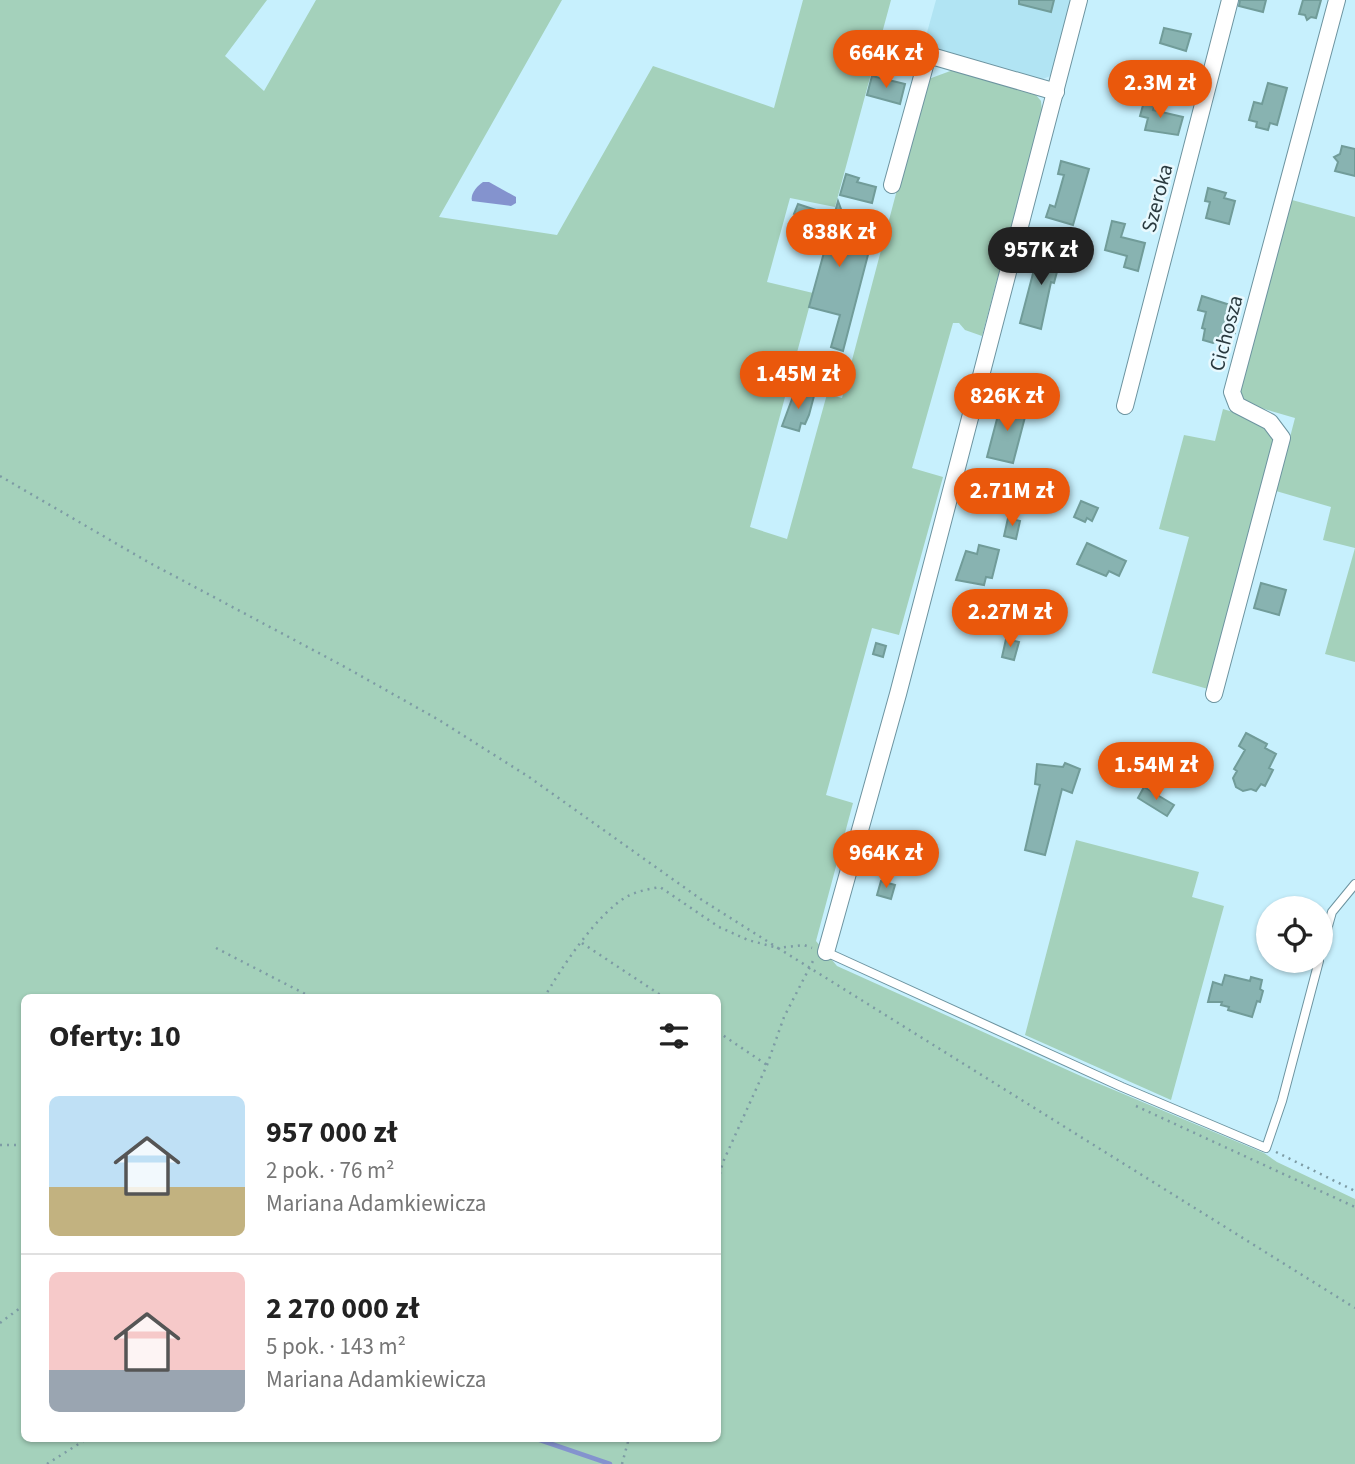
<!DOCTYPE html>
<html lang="pl">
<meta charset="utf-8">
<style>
body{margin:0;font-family:"Source Sans 3",sans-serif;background:#f6f6f6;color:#222;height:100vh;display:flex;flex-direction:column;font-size:26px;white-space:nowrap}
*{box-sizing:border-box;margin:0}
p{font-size:23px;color:#767676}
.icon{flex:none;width:38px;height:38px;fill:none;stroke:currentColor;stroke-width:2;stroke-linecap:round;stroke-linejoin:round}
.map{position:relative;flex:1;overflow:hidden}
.side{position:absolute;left:21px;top:994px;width:700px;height:448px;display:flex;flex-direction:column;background:#fff;border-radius:10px;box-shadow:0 2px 5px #0004}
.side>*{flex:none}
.buttons{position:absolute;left:1256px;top:896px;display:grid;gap:14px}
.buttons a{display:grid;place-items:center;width:77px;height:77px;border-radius:50%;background:#fff;box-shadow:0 2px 5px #0004;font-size:35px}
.price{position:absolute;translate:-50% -60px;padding:0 16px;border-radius:24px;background:#ea580c;color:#fff;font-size:23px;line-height:46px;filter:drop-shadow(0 2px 4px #0008)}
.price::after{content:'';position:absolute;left:50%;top:42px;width:21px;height:16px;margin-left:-10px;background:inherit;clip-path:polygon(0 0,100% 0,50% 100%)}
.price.selected{background:#222;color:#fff}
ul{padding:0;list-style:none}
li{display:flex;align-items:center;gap:21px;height:175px;padding:0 28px}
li+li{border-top:2px solid #e0e0e0}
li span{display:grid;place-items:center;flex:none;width:196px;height:140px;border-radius:10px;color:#555}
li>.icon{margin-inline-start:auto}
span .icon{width:84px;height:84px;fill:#fffc;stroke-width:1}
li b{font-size:30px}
h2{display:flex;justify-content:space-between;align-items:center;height:84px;padding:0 28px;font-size:30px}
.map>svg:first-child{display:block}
.built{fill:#b1e4f3}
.green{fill:#a4d1bb;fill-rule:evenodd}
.water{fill:#8493ce}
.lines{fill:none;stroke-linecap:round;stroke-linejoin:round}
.stream{stroke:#8493ce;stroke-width:4.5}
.building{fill:#88b3b1;stroke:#719c99;stroke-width:2}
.service-casing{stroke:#6d94a0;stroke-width:10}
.minor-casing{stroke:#6d94a0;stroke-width:18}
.path{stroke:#7d9ba4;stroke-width:2.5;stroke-dasharray:2 5;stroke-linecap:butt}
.service{stroke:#fff;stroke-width:8}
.minor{stroke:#fff;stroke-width:16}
.labels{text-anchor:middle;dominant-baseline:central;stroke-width:5;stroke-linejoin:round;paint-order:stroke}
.street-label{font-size:21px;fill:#29393e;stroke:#e8f9fe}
</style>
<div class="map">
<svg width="1355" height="1464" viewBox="0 0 1355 1464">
<rect width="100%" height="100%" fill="#c7f0fd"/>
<path class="built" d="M936,0H1072L1053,75L1040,80L923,47Z"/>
<g class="green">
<path d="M0,0H267L225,56L264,91L316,0H562L439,217L557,235L653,66L774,108L803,0H891L835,207L790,198L767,282L813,293L750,527L787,539L827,394L842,398L926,80L953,70L1021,89L1036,95L1041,101L1042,111L982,336L965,330L959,323H953L912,468L943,477L899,635L872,628L826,795L853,803L816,941L837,966L1083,1077L1264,1153L1277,1162L1355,1199V1464H0ZM24,998H718V1438H24Z"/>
<path d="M1292,200L1355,217V662L1325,654L1355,548L1323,540L1331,507L1276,491L1295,418L1247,404L1240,392Z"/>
<path d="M1223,409L1270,423L1277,435L1208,689L1152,673L1189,537L1159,529L1184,435L1215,441Z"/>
<path d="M1076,840L1199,872L1192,897L1224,906L1171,1100L1025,1035Z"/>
</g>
<path class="water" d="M483,182H489L516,197V203L511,206L472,201C470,194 477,186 483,182Z"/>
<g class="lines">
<path class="stream" d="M534,1438L610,1464"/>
</g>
<g class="building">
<path d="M1019,0H1054L1051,12L1019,4Z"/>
<path d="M1240,0H1266L1263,12L1239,6Z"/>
<path d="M1303,0H1321L1316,18L1311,17L1307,20L1305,15L1299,14Z"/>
<path d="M1164,28L1191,34L1186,51L1160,43Z"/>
<path d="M872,76L905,84L900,104L867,95Z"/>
<path d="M1268,83L1287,88L1277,125L1270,123L1268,130L1256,127L1257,122L1249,120L1254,102L1262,104Z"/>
<path d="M1145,98L1156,101L1153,110L1183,117L1178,135L1145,130L1148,118L1140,116Z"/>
<path d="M1342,146L1355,149V176L1335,171L1338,162L1334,157L1340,154Z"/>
<path d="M1061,161L1089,169L1073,225L1046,217L1050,205L1055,207L1064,175L1058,174Z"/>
<path d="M846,174L859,178L857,182L876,187L872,203L840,195Z"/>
<path d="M1208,188L1226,193L1224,198L1235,201L1229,224L1206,218L1210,202L1205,201Z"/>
<path d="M838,201L856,249L863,221L876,224L843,351L831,347L840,315L809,307L831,227L794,214L798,204L834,216Z"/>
<path d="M1112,221L1125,224L1121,237L1145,243L1138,271L1124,267L1127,256L1105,250Z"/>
<path d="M1037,248L1066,259L1064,269L1058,268L1054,283L1051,282L1041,329L1020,323L1036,262H1033Z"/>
<path d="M1202,296L1230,305L1229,310L1236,312L1235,333L1225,331L1224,337L1213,343L1203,340L1205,329L1202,328L1206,312L1198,310Z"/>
<path d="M795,391L814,396L809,415L805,424L801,423L799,431L782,426Z"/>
<path d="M1002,400L1023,406L1020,416L1025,417L1013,463L987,457Z"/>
<path d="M966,479L986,485L982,500L962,495Z"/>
<path d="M1081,501L1098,508L1092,521L1087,518L1085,522L1074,517Z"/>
<path d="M1008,518L1020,521L1016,539L1004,536Z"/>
<path d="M1087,543L1126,561L1119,576L1109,571L1106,576L1077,564Z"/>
<path d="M979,545L999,550L992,578L986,577L984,585L956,580L966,551L977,554Z"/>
<path d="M1261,583L1286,590L1279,615L1254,608Z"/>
<path d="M1006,639L1019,642L1014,660L1002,657Z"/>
<path d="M876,643L886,646L883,657L873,654Z"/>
<path d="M1246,733L1267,744L1265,748L1276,754L1269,768L1273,770L1265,786L1261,784L1256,791L1251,789L1243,791L1236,787L1233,778L1237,771L1234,769L1245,750L1239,746Z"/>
<path d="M1065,763L1080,769L1072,793L1062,789L1045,855L1025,850L1040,785L1035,784L1037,764L1063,767Z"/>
<path d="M1144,787L1174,805L1167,816L1138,798Z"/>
<path d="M881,881L895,885L891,899L877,895Z"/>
<path d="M1225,975L1250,981L1251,977L1262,980L1260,989L1263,991L1260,1002L1257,1001L1252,1017L1228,1010L1229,1007L1221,1005L1222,1002H1208L1213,982L1222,985Z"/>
</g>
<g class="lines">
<g class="service-casing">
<g id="service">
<path d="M1321,951L1332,912L1355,884"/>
<path d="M826,952L1122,1087L1266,1148L1282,1101L1319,961"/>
</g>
</g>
<g class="minor-casing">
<g id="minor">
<path d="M892,185L928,55L1056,92"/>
<path d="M1125,406L1230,0"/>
<path d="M1214,694L1282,438L1270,422L1237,405L1232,392L1337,0"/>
<path d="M826,952L898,694L1079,0"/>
</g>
</g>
<g class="path">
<path d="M0,476L148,562L345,667L439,720L529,777L702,900L778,948L804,945L812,948"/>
<path d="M582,943L665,998"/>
<path d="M216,948L313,998"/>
<path d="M544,998C561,968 598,912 628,896C638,891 649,889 660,887L719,927L748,940L778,948L1355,1308"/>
<path d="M718,1032L767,1065"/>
<path d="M1136,1106L1355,1207"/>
<path d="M0,1145H24"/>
<path d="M1276,1152L1355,1191"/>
<path d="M718,1181L723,1162L767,1065L784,1017L814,959"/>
<path d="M0,1323L24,1305"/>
<path d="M47,1464L88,1438"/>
<path d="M622,1464L629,1438"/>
</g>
<use href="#service" class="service"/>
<use href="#minor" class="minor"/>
</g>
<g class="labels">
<g class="street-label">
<text transform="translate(1157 198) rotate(-75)">Szeroka</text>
<text transform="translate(1226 333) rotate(-75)">Cichosza</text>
</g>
</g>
</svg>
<div class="buttons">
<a><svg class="icon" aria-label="locate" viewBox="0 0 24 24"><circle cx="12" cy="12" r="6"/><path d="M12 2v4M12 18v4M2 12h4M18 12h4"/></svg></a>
</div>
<b class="price" style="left:886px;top:90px">664K zł</b>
<b class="price" style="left:1160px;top:120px">2.3M zł</b>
<b class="price" style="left:839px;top:269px">838K zł</b>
<b class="price selected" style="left:1041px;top:287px">957K zł</b>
<b class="price" style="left:798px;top:411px">1.45M zł</b>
<b class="price" style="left:1007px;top:433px">826K zł</b>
<b class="price" style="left:1012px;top:528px">2.71M zł</b>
<b class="price" style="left:1010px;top:649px">2.27M zł</b>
<b class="price" style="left:1156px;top:802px">1.54M zł</b>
<b class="price" style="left:886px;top:890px">964K zł</b>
<section class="side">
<h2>Oferty: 10<svg class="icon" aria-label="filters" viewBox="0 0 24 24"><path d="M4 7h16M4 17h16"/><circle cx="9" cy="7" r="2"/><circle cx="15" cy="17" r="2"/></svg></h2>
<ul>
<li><span style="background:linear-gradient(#bfe0f5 65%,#c2b280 0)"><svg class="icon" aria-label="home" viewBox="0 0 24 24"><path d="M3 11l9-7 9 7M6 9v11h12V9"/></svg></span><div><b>957 000 zł</b><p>2 pok. · 76 m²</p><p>Mariana Adamkiewicza</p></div></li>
<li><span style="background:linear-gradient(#f6c9c9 70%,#9aa5b1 0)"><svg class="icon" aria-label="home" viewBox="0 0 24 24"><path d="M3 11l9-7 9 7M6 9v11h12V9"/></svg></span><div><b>2 270 000 zł</b><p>5 pok. · 143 m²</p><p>Mariana Adamkiewicza</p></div></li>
</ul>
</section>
</div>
